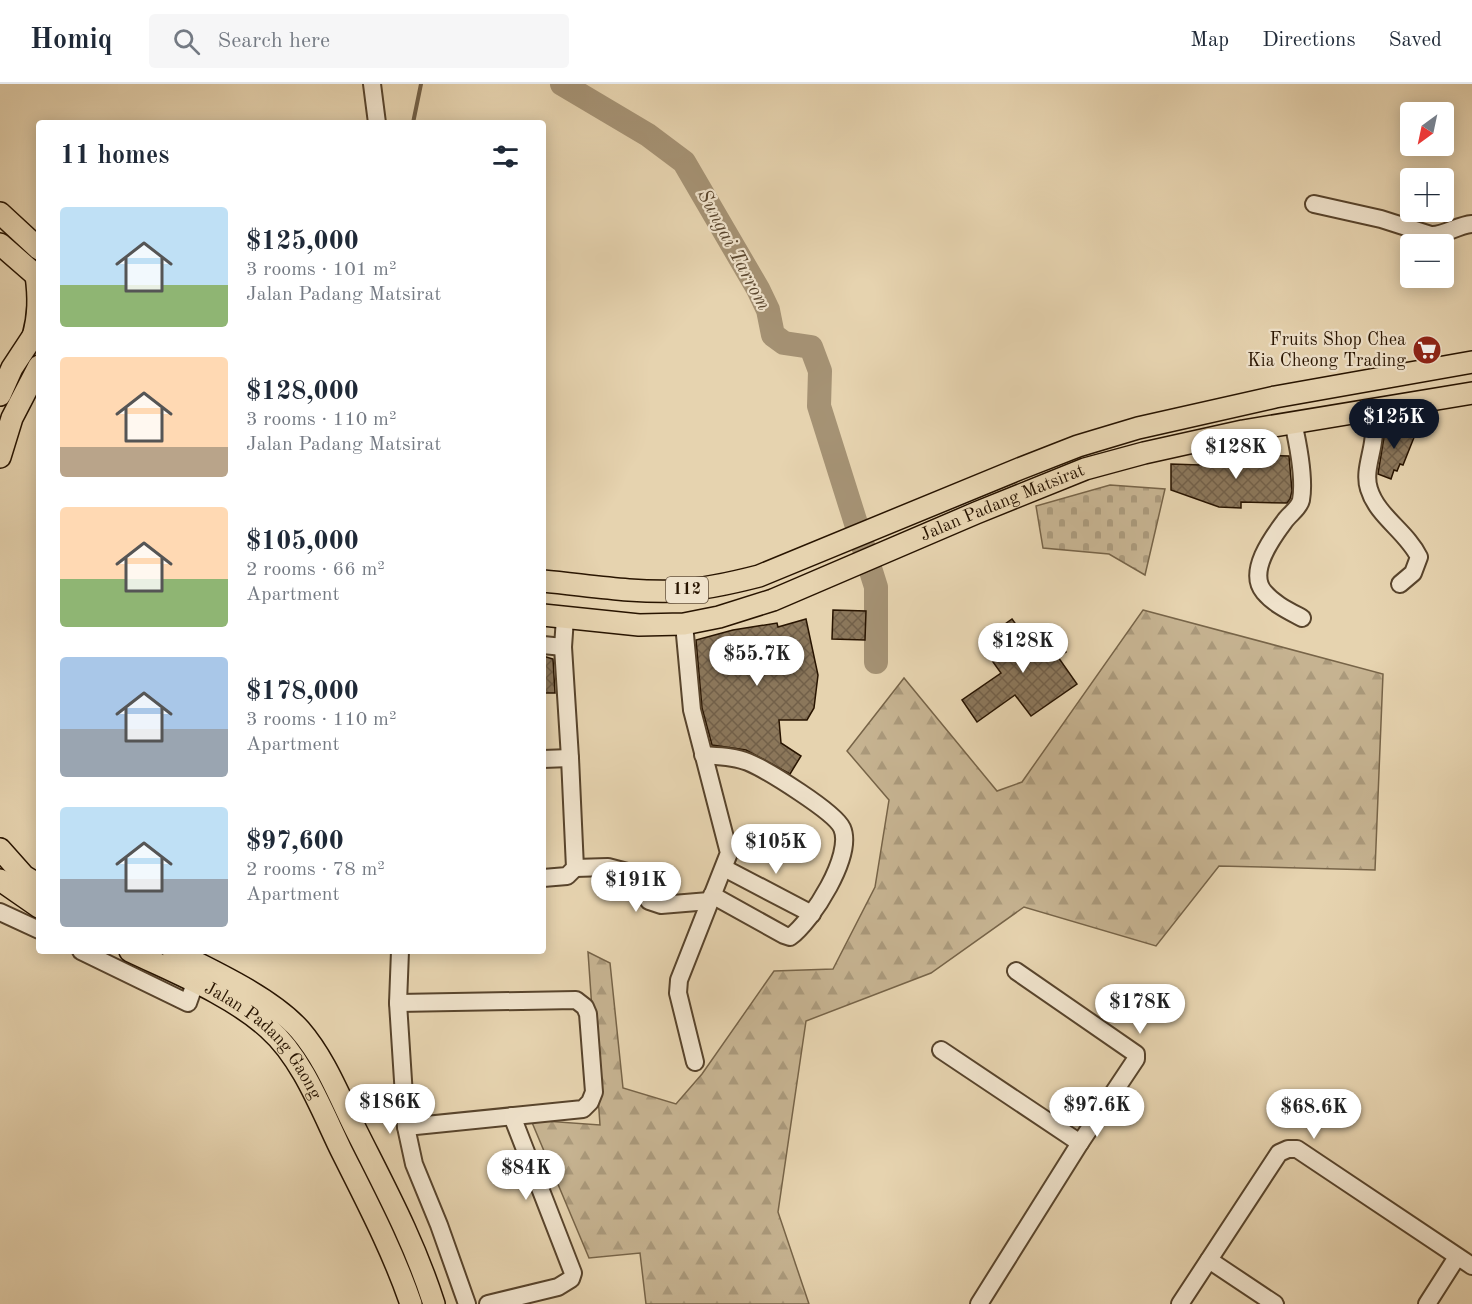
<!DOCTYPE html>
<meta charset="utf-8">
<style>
body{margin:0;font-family:"Old Standard TT",serif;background:#f6f6f7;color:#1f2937;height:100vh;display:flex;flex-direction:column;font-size:22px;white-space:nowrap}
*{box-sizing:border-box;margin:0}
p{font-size:20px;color:#747a83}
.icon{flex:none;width:33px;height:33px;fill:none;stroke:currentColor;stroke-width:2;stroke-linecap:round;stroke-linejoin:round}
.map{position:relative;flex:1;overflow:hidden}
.drawer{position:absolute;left:36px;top:36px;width:510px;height:834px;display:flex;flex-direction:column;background:#fff;border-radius:6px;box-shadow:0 3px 15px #0003}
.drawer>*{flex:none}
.needle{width:39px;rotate:213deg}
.buttons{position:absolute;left:1400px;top:18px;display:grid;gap:12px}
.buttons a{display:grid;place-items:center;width:54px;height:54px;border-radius:6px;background:#fff;box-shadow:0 3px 15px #0003;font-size:30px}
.price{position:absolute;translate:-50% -51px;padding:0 14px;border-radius:21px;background:#fff;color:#222;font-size:20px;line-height:39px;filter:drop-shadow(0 2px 3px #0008)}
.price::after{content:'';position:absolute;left:50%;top:36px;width:18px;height:14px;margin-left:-9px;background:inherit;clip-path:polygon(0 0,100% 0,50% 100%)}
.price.current{background:#111827;color:#fff}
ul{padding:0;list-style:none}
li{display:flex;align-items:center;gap:18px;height:150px;padding:0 24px}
li span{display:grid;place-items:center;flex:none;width:168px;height:120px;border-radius:6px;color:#555}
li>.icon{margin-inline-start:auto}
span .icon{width:72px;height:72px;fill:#fffc;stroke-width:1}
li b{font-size:26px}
h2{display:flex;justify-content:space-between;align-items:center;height:72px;padding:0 24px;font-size:26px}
header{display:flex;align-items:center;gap:36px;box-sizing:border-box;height:84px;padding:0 30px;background:#fff;border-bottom:2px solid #e0e1e3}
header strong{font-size:28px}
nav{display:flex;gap:33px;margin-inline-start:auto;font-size:21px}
.search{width:420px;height:54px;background:#f6f6f7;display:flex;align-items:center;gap:15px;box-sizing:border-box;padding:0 21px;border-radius:6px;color:#747a83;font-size:22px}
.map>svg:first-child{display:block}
.forest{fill:url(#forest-firs);stroke:#776448;stroke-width:1.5}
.cemetery{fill:url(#cemetery-stones);stroke:#776448;stroke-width:1.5}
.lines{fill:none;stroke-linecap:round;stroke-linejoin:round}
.stream{stroke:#736046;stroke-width:4}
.river{stroke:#a59274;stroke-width:24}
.building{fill:url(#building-cross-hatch);stroke:#281400;stroke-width:1.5}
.minor-casing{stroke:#58442c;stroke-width:20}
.major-casing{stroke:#281400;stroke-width:24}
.minor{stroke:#efe2cb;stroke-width:16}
.major{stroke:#e6d3af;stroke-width:21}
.labels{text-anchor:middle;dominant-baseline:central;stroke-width:4.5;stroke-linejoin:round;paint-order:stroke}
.shield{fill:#efe2cb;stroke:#64523d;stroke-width:1.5}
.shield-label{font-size:16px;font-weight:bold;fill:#281400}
.poi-label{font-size:18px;fill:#281400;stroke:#efe2cb;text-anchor:end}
.street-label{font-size:18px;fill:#281400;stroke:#efe2cb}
.water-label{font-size:20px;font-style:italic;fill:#5a462e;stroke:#efe2cb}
</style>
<header>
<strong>Homiq</strong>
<div class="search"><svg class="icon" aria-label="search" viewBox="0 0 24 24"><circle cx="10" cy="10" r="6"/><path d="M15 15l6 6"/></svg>Search here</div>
<nav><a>Map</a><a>Directions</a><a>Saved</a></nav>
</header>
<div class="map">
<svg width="1472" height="1220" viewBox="0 0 1472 1220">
<defs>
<pattern id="forest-firs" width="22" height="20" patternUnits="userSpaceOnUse" patternTransform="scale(1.5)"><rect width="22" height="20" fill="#c6b391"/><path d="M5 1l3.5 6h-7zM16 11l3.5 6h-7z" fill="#aa997b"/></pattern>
<pattern id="cemetery-stones" width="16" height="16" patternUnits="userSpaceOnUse" patternTransform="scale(1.5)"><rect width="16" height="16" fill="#c6b391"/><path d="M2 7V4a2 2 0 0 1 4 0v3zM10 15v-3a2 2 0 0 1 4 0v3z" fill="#aa997b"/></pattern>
<pattern id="building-cross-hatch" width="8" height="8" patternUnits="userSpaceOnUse" patternTransform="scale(1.5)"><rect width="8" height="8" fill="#8b775b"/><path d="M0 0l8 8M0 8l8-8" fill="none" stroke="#726049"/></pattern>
</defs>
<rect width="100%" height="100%" fill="#e6d3af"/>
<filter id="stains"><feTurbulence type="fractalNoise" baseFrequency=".00333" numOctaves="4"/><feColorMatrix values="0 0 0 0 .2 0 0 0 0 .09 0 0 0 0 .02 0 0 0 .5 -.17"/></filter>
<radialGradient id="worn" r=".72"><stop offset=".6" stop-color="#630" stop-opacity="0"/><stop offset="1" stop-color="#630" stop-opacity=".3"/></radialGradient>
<path class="forest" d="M1143,526L1383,590L1375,786L1219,782L1156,862L1024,823L931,889L806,937L778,1128L809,1220H646L640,1169L589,1174L531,1036L600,1041L588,868L610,879L623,1004L676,1020L702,990L774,887L833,885L875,803L889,716L847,667L904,594L997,707L1022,698Z"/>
<path class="cemetery" d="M1110,401L1165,405L1145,491L1109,470L1043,464L1036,422Z"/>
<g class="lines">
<path class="stream" d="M413,39L421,0"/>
<path class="river" d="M562,0L648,51L684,78L758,205L768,226L773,251L784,259L811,263L820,287L819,322L876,503V578"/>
</g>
<g class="building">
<path d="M1389,340L1415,351L1403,381L1400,380L1397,387L1394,386L1391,395L1378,390L1384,353Z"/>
<path d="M1240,361L1242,371L1289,372L1292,407L1290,415L1287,419L1241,418V424L1219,423L1171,406V380L1232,382L1228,363Z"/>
<path d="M833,526L866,527L865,556L832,555Z"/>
<path d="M806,535L818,591L814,624L807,636H779L781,659L801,672L790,690L746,666L712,661L702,624L696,556L733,546L777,539L778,543Z"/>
<path d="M1012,535L1023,550L1027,547L1031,552L1038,547L1047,560L1056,554L1066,568L1058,573L1077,600L1031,632L1015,611L977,638L962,616L1001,589L993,578L1003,571L999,566L1002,564L991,550Z"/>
<path d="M543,572L553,575L555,609H543Z"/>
</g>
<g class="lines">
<g class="minor-casing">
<g id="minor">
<path d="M372,0L377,39"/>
<path d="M1314,120L1381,135L1431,151C1443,152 1458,141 1472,140"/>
<path d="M1371,326C1373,336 1375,348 1373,358C1371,373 1364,390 1369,405C1377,432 1407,448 1419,473L1413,489L1400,500"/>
<path d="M1293,338C1298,360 1305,394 1301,416C1299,425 1289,430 1284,438C1272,454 1247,488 1264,508C1274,520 1289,527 1302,534"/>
<path d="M684,540L692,626L729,769L679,896L678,909L695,978"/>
<path d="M543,561L563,563L565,534"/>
<path d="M703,671C718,672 734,672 748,678C767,686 835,728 842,744C854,771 812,837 790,853L784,851L712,811"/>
<path d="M543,675L570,674"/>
<path d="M575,784L608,783L631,789L649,817L661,821L709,817"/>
<path d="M724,784L812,830"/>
<path d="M543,794L567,792L575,784L570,674L563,563"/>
<path d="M0,828L39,846"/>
<path d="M81,867L188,919L199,888"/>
<path d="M400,867L398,919L406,1043L414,1080L439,1141L467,1220"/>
<path d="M1016,887L1136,970V975L1080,1059"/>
<path d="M398,919L576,916L585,923L588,930L594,1008L590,1018L583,1025L406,1043"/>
<path d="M941,966L1080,1059L979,1220"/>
<path d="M1209,1176L1275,1220"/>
<path d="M488,1220L558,1203L571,1195L573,1189L512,1032"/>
<path d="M1180,1220L1279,1069L1288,1065H1297L1472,1182"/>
<path d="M1427,1220L1457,1173"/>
</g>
</g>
<g class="major-casing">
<g id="major">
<path d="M0,129L39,165"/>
<path d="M0,160L39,194"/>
<path d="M33,253C39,231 39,213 36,191"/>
<path d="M0,311L12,284L39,243"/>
<path d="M0,373L12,334L39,282"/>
<path d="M543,497C587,501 633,509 677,507C705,505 732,499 759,492L1019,385L1078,362L1138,344L1275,313L1472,278"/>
<path id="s1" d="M543,531L639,541L684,540L719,533L773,516L976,429L1085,385L1144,369L1243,347L1472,309"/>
<path d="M0,765L24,792L39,801"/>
<path d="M0,796L39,823"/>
<path id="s2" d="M130,867C176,889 232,911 269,945C302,974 322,1027 341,1066C366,1116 393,1167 411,1220"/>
<path d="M173,867C211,886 272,914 300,946C325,975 339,1012 356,1046C385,1104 414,1157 434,1220"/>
</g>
</g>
<use href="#minor" class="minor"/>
<use href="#major" class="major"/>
</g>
<defs>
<g id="supermarket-disc" transform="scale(1.5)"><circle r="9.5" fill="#8f2418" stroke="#efe2cb"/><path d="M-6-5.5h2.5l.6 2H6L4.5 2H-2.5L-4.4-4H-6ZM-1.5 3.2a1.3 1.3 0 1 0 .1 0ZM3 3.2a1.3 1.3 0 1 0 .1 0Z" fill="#fff"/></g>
</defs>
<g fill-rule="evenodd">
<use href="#supermarket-disc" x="1427" y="266"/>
</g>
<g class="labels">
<rect class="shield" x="666" y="493" width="42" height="26" rx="4.5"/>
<g class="shield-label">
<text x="687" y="506">112</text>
</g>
<g class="poi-label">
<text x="1406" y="256">Fruits Shop Chea<tspan x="1406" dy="21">Kia Cheong Trading</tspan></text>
</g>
<g class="street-label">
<text stroke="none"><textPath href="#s1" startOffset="483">Jalan Padang Matsirat</textPath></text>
<text stroke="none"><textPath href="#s2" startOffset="164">Jalan Padang Gaong</textPath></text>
</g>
<g class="water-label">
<text transform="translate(733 166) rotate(62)">Sungai Tarrom</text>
</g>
</g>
<rect width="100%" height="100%" filter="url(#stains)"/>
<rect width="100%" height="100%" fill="url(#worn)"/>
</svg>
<div class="buttons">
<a><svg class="needle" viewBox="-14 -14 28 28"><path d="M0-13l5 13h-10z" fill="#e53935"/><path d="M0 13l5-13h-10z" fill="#747a83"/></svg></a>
<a>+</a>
<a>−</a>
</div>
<b class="price current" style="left:1394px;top:366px">$125K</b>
<b class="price" style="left:1236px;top:396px">$128K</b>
<b class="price" style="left:1023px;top:590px">$128K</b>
<b class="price" style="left:757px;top:603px">$55.7K</b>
<b class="price" style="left:776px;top:791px">$105K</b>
<b class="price" style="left:636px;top:829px">$191K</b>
<b class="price" style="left:1140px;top:951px">$178K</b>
<b class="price" style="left:390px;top:1051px">$186K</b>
<b class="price" style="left:1097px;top:1054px">$97.6K</b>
<b class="price" style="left:1314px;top:1056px">$68.6K</b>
<b class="price" style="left:526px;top:1117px">$84K</b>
<section class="drawer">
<h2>11 homes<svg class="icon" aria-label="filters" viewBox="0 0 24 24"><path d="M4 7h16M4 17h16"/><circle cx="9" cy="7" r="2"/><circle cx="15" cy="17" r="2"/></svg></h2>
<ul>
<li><span style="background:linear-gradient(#bfe0f5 65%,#8fb573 0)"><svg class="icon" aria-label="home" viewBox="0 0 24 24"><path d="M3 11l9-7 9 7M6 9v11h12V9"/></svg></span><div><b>$125,000</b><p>3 rooms · 101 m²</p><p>Jalan Padang Matsirat</p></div></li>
<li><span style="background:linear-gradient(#ffd9b3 75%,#b9a48a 0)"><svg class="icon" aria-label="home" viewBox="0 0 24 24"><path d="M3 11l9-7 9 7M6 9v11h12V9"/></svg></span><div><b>$128,000</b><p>3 rooms · 110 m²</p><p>Jalan Padang Matsirat</p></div></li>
<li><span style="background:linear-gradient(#ffd9b3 60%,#8fb573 0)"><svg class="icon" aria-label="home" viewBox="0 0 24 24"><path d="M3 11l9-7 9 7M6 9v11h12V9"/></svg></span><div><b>$105,000</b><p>2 rooms · 66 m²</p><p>Apartment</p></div></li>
<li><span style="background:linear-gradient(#a9c7e8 60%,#9aa5b1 0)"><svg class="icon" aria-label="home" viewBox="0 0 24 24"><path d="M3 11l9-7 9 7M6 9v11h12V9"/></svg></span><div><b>$178,000</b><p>3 rooms · 110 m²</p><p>Apartment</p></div></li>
<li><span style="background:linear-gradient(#bfe0f5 60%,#9aa5b1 0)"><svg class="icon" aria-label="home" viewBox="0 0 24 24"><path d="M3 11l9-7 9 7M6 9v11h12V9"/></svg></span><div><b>$97,600</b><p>2 rooms · 78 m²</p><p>Apartment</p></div></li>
</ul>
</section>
</div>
